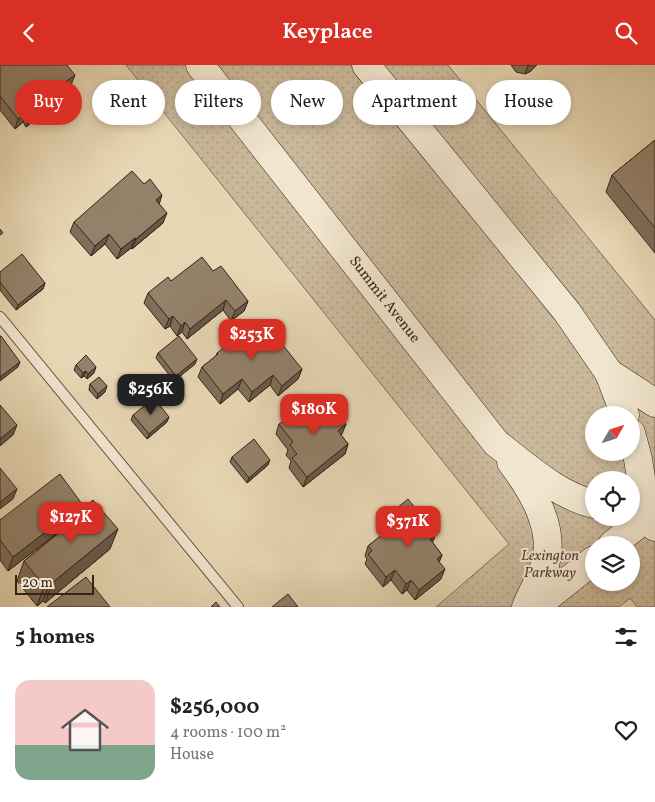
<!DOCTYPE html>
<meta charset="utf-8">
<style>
body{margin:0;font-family:Vollkorn,serif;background:#f2f2f2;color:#222;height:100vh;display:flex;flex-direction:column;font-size:19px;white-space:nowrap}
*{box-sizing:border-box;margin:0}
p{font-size:16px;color:#767676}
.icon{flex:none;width:28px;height:28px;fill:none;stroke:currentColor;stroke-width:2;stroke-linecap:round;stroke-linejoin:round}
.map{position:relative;height:542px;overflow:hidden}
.drawer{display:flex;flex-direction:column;background:#fff;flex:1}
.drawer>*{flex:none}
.hud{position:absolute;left:15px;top:15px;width:625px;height:45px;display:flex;gap:10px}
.needle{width:32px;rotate:51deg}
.controls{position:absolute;left:585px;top:341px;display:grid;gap:10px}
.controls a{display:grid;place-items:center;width:55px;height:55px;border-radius:50%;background:#fff;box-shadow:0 2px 8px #0003;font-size:25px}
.scale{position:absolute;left:15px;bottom:12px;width:79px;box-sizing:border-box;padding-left:5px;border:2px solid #37231a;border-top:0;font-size:14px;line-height:18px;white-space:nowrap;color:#37231a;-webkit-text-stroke:4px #f0e5ce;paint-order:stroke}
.price{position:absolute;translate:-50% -42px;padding:0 11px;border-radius:10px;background:#d93025;color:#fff;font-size:16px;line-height:32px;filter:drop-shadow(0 1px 2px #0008)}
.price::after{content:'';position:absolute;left:50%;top:30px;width:15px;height:11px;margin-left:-8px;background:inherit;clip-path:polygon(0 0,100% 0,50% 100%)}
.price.current{background:#222;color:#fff}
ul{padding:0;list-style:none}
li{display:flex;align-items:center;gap:15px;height:125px;padding:0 15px}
li span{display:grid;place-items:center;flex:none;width:140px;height:100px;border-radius:15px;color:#555}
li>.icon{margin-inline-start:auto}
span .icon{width:60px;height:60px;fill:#fffc;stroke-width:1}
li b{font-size:21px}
h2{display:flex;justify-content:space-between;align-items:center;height:60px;padding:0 15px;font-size:21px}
.chip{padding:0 18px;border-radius:22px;background:#fff;box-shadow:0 2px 8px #0003;font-size:18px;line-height:45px}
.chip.current{background:#d93025;color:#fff}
header{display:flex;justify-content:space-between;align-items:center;height:65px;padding:0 15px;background:#d93025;color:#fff;font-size:22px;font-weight:600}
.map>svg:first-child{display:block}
.grass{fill:url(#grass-dots);stroke:#806e5a;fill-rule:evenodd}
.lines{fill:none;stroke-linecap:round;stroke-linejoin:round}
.lane-casing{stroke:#635040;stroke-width:12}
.secondary-casing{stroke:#37231a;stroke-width:29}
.lane{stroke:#f0e5ce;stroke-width:10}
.secondary{stroke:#f0e5ce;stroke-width:28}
.wall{fill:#7e6f5b;stroke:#37231a}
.shaded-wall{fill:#675a4a;stroke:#37231a}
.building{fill:#93816a;stroke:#37231a}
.labels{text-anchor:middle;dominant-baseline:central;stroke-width:4;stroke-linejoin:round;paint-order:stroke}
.street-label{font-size:15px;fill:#37231a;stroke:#f0e5ce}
.park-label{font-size:15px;font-style:italic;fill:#5c483a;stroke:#f0e5ce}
</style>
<header><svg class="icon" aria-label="back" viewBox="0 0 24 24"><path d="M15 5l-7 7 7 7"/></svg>Keyplace<svg class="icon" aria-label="search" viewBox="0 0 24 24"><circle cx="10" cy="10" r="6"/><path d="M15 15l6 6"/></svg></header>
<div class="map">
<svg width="655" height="542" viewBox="0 0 655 542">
<defs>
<pattern id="grass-dots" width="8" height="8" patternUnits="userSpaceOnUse" patternTransform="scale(1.25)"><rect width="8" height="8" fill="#cab89a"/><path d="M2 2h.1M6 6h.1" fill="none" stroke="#ae9e84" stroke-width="1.8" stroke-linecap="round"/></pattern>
</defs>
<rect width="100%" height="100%" fill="#e8d7b4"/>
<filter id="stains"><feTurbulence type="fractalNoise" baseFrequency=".004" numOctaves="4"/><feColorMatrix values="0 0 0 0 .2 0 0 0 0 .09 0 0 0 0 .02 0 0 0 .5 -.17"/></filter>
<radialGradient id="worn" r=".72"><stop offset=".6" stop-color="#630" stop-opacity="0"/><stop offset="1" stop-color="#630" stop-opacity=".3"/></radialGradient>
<path class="grass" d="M126,0H448L655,255V542H637L630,533L619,542H436L509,479ZM594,350H631V388H594ZM594,415H631V452H594ZM594,480H631V518H594Z"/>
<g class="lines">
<g class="lane-casing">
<path id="lane" d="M0,252L238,542"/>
</g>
<g class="secondary-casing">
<g id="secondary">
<path d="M200,0L496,378C525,400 558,431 594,439"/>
<path d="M366,0L567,247L609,308L625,350"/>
<path d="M609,308L655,338"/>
<path d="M631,368L638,394L647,452L655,462"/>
<path d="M511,397C532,425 556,463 545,500C540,514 532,528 526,542"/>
<path d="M612,480L647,452L655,449"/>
<path d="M535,542L594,495"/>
</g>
</g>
<use href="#lane" class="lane"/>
<use href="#secondary" class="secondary"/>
</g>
<g class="wall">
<path d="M0,0L71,20L62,27L59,35L52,44L46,46L26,62L23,57L15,64L0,45Z"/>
<path d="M511,0H537L531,6L525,9L516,7Z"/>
<path d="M655,75V188L606,127L612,110Z"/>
<path d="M159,139L163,158L132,184L131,183L117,194L105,179L91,191L70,167L74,157Z"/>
<path d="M213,206L248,236L244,246L231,256L223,245L187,274L182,267L177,271L170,261L165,264L144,238L148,228L171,216Z"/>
<path d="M0,207L45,218L43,224L16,245L0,225Z"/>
<path d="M269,273L302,304L298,314L278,331L270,320L249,337L238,324L220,339L198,312L202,302L216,291L217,288Z"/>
<path d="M158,288L195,299L174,316L156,293Z"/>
<path d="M76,300L94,308L87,314L84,311L81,313L74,305Z"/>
<path d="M90,319L105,327L97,334L89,325Z"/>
<path d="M323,347L346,359L341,370L348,379L345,389L303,422L289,403L291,396L286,390L288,385L276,369L279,359Z"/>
<path d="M133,350L167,357L147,374L131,355Z"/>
<path d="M232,392L268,400L247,418L230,397Z"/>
<path d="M82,439L80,446L110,484L45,538L43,536L37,541L17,516L24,496L60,466L61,465L8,506L0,495V455Z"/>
<path d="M386,452L433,478L442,490L439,497L441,514L415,535L407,525L402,529L391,515L383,522L365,499L367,494L365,491L368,481L386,467L382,462Z"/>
</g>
<g class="shaded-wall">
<path d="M528,0H537L531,6L525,9Z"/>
<path d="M75,10L71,20L62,27L59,35L52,44L46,46L26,62L30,52L65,17Z"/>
<path d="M26,47L23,57L15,64L18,54Z"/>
<path d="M162,130L159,140L156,135Z"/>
<path d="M167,148L163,158L132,184L136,174Z"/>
<path d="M109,169L105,179L91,191L95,181Z"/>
<path d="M135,173L131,183L117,194L121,184Z"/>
<path d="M45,218L43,224L16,245L18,240Z"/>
<path d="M226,235L223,245L187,274L190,264Z"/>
<path d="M248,236L244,246L231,256L235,246Z"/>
<path d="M173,251L170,261L165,264L169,254Z"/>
<path d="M185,257L182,267L177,271L181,261Z"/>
<path d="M197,294L195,299L174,316L176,311Z"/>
<path d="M20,297L18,302L0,316V312Z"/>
<path d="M96,302L94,308L87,314L88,309Z"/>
<path d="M302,304L298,314L278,331L282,321Z"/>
<path d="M86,306L84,311L81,313L83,308Z"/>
<path d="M273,310L270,320L249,337L252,327Z"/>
<path d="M242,314L238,324L220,339L223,329Z"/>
<path d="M107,321L105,327L97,334L98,329Z"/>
<path d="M169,352L167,357L147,374L149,369Z"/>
<path d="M346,359L342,369L334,376L338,366Z"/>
<path d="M17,360L13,370L0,381V374Z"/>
<path d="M348,379L345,389L303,422L307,412Z"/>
<path d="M270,395L268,400L247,418L249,413Z"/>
<path d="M17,424L13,434L0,444V437Z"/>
<path d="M82,439L77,452L63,460L61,465L8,506L13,492Z"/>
<path d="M118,464L110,484L45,538L52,518Z"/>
<path d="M436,469L432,479L430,474Z"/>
<path d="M442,490L438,500L437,494Z"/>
<path d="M445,504L441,514L415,535L419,525Z"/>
<path d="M395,505L391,515L383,522L386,512Z"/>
<path d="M411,515L407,525L402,529L406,519Z"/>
<path d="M51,516L43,536L37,541L44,521Z"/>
</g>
<g class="building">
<path d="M0,0H67L75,10L65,17L63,25L55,34L50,36L30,52L26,47L18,54L1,32H0Z"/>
<path d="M655,75V163L612,110Z"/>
<path d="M132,106L144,119L150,114L162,130L156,135L167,148L136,174L135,173L121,184L109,169L95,181L74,157Z"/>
<path d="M0,164L3,168L0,170Z"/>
<path d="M22,189L45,218L18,240L0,217V207Z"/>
<path d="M202,192L213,206L221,201L248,236L235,246L226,235L190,264L185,257L181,261L173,251L169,254L148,228L168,212L171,216Z"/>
<path d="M255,257L269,273L274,269L302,304L282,321L273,310L252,327L242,314L223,329L202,302L218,289L217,288Z"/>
<path d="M0,271H1L20,297L0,312Z"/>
<path d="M179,271L197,294L176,311L158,288Z"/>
<path d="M86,290L96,302L88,309L86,306L83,308L76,300Z"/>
<path d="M99,312L107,321L98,329L90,319Z"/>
<path d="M154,333L169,352L149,369L133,350Z"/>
<path d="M312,334L323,347L331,341L346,359L338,366L348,379L307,412L292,393L297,389L290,380L293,377L279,359Z"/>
<path d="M0,340L17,360L0,374Z"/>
<path d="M254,374L270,395L249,413L232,392Z"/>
<path d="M0,403L17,424L0,437Z"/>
<path d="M60,409L82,439L13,492L0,475V455Z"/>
<path d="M408,434L436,469L430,474L442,490L437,494L445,504L419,525L411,515L406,519L395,505L386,512L368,489L372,486L368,481L393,461L386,452Z"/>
<path d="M93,435L118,464L52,518L51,516L44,521L24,496L65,463L63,460Z"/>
<path d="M86,512L110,542H47Z"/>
<path d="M288,529L298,542H272Z"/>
<path d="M216,537L220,542H211Z"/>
</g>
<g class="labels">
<g class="street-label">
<text transform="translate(384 235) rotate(52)">Summit Avenue</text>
</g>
<g class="park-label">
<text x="550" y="491">Lexington<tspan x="550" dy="17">Parkway</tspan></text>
</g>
</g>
<rect width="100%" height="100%" filter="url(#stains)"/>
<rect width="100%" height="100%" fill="url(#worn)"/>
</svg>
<div class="controls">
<a><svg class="needle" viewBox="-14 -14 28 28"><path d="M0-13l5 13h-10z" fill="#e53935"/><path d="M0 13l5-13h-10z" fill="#767676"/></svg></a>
<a><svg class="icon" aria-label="locate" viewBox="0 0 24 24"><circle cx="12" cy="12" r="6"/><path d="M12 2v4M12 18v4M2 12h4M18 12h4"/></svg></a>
<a><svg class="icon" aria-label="layers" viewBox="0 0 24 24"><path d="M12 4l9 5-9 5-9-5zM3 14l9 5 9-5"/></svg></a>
</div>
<div class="scale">20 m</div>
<b class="price" style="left:252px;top:296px">$253K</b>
<b class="price current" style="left:151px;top:351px">$256K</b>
<b class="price" style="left:314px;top:371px">$180K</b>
<b class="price" style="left:71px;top:479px">$127K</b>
<b class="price" style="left:408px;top:483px">$371K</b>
<div class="hud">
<a class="chip current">Buy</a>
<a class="chip">Rent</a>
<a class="chip">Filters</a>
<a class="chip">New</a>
<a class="chip">Apartment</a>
<a class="chip">House</a>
</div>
</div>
<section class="drawer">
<h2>5 homes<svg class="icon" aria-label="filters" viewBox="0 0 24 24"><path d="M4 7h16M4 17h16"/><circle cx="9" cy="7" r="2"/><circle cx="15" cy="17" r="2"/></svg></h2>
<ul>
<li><span style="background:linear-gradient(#f6c9c9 65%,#7fa58c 0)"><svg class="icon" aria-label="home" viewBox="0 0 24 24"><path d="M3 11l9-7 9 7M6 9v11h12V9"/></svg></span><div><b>$256,000</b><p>4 rooms · 100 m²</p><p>House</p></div><svg class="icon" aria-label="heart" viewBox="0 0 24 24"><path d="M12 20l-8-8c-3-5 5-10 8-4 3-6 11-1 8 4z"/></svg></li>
</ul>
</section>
